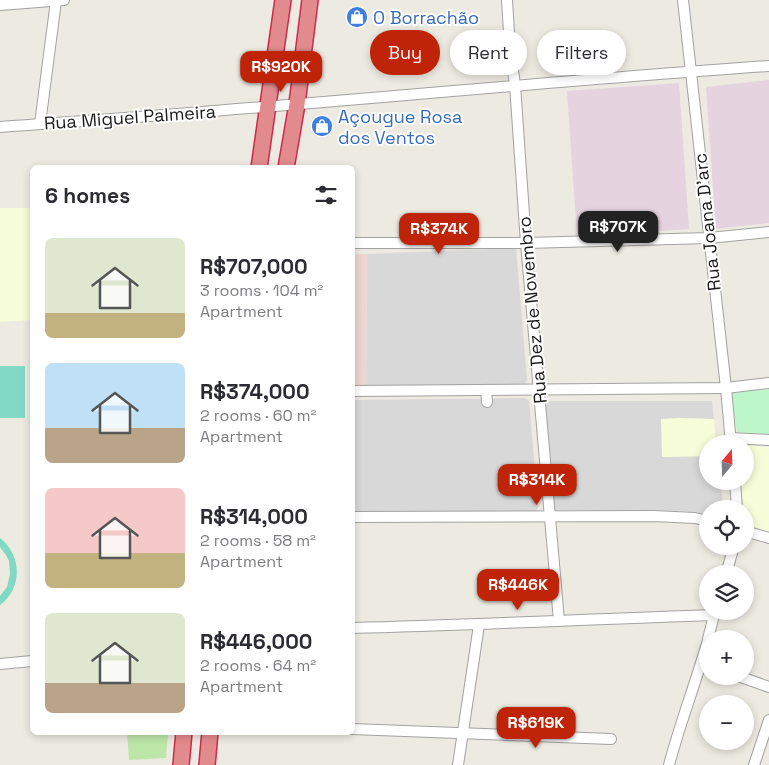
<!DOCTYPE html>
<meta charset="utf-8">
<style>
body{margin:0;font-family:"Space Grotesk",sans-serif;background:#f7f7f7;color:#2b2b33;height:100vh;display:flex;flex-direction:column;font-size:19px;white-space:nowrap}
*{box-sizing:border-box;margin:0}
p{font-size:16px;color:#7c7c81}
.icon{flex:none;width:28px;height:28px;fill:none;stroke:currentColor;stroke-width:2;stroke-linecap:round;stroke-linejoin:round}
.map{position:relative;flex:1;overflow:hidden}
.side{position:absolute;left:30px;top:165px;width:325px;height:570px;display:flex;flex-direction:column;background:#fff;border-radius:8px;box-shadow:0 2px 8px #0003}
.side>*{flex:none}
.banner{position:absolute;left:370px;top:30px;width:324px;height:45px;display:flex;gap:10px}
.needle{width:32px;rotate:19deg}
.fabs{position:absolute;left:699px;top:435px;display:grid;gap:10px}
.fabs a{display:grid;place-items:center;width:55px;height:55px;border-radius:50%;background:#fff;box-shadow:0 2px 8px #0003;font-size:25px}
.price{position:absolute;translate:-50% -42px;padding:0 11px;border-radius:10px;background:#bf2308;color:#fff;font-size:16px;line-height:32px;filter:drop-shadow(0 1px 2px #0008)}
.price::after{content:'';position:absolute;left:50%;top:30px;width:15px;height:11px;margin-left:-8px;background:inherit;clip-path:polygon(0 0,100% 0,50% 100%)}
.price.current{background:#222;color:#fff}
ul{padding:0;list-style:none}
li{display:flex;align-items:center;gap:15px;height:125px;padding:0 15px}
li span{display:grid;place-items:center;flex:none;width:140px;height:100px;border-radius:8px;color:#555}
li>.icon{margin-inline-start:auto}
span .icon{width:60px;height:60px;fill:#fffc;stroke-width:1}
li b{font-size:21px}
h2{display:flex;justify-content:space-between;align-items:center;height:60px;padding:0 15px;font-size:21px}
.pill{padding:0 18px;border-radius:22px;background:#fff;box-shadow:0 2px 8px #0003;font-size:18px;line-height:45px}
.pill.current{background:#bf2308;color:#fff}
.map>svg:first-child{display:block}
.residential{fill:#d9d8d8}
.commercial{fill:#edd6d0}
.industrial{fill:#e5d3df}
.education{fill:#f8fdd9}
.grass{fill:#bde6a8}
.park{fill:#bef6cb}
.pitch{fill:#81d9c4}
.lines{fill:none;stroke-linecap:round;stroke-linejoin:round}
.minor-casing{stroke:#a2a2a2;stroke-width:12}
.highway-casing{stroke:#ce2a4a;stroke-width:18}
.minor{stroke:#fff;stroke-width:10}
.highway{stroke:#e28b8e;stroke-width:15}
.labels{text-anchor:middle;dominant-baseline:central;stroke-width:4;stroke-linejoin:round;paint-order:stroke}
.shop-label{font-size:18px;fill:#366cbe;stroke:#fff;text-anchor:start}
.street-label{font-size:18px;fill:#1b1b1b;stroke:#fff}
</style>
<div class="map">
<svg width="769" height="765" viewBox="0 0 769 765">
<rect width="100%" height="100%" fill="#edeae1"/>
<g class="residential">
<path d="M516,248L527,380L524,387L366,389L367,254Z"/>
<path d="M524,398L529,400L538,506L536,511L531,513L353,516L352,400Z"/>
<path d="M543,401H712L714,419H662V457L707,456L708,481H720L724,509H708L707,515L697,512L684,511L640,510H552Z"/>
</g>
<path class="commercial" d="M353,254H367L366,389H353Z"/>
<g class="industrial">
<path d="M769,80V223L716,229L706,87Z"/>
<path d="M679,83L689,229L577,236L567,91Z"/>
</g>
<g class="education">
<path d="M0,208H32V320L0,322Z"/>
<path d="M680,418L714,419L716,444H708L707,456L662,457L661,419Z"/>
<path d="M745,445L769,447V532L745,525V509H741L738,481H745Z"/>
</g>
<path class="grass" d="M127,733H168L166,758L129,760Z"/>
<path class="park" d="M769,389V434L737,432L731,393Z"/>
<g class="pitch">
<rect x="0" y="366" width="25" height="52"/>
<path d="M0,538C22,555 23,588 0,605V596L7,587L10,574L9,561L6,555L0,547Z"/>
</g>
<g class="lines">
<g class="minor-casing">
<g id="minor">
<path d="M507,0L510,49L515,85L526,243L559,621"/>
<path d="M683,0L726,388L731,444"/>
<path d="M0,5L64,0"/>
<path d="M40,124L56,1"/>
<path d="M0,127C257,110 512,84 769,66"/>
<path d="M352,243H526L709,238L769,232"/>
<path d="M352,391L726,388L769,383"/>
<path d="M486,391L487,402"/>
<path d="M731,438L769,440"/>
<path d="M735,481L737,509"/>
<path d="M352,517L654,516L695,518L708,521"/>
<path d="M745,531L769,538"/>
<path d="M726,574L734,546"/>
<path d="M352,628C473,625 593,619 714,615"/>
<path d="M708,639L715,611"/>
<path d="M0,664L32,661"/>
<path d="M738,676L769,687"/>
<path d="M352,729L611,739"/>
<path d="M458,765L479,625"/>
<path d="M669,765C680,723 696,682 708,640"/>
<path d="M754,765L769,720"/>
</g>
</g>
<g class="highway-casing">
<g id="highway">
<path d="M259,168L283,0"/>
<path d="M286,168L297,104L310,0"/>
<path d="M181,765L184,732"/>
<path d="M207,765L210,732"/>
</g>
</g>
<use href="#minor" class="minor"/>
<use href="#highway" class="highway"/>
</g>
<defs>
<g id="shop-disc" transform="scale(1.125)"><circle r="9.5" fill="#3f7fe0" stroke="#fff"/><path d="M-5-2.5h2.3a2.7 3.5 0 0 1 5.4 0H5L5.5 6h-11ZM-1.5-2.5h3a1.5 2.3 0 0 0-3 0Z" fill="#fff"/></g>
</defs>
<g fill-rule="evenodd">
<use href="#shop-disc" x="357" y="17"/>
<use href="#shop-disc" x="322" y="126"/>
</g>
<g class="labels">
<g class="shop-label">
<text x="373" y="17">O Borrachão</text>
<text x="338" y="116">Açougue Rosa<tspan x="338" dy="21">dos Ventos</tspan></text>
</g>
<g class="street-label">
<text transform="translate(130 117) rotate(-4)">Rua Miguel Palmeira</text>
<text transform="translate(707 222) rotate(-96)">Rua Joana D'arc</text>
<text transform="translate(532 310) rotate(-95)">Rua Dez de Novembro</text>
</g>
</g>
</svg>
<div class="fabs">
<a><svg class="needle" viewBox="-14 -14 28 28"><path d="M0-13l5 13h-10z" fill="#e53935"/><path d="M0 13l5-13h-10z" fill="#7c7c81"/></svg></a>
<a><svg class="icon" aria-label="locate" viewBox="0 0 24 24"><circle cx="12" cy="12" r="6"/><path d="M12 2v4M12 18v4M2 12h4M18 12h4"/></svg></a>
<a><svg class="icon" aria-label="layers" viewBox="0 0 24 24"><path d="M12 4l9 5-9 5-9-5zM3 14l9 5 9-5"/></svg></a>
<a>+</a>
<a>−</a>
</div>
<b class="price" style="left:281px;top:93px">R$920K</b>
<b class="price current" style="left:618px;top:253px">R$707K</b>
<b class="price" style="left:439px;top:255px">R$374K</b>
<b class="price" style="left:537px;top:506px">R$314K</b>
<b class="price" style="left:518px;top:611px">R$446K</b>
<b class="price" style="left:536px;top:749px">R$619K</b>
<div class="banner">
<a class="pill current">Buy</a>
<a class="pill">Rent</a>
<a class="pill">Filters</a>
</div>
<section class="side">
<h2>6 homes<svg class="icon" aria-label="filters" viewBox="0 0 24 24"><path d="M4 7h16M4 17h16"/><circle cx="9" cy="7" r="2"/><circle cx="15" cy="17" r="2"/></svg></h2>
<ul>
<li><span style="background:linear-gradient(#dfe7d0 75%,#c2b280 0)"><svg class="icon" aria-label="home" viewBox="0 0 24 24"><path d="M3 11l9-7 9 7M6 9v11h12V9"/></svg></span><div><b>R$707,000</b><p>3 rooms · 104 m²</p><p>Apartment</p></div></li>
<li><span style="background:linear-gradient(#bfe0f5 65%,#b9a48a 0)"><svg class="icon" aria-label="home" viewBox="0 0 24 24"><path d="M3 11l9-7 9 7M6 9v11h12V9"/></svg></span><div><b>R$374,000</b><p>2 rooms · 60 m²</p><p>Apartment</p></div></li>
<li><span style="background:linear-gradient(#f6c9c9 65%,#c2b280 0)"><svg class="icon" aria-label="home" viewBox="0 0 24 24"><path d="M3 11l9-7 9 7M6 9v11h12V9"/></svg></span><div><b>R$314,000</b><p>2 rooms · 58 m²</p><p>Apartment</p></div></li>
<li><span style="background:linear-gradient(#dfe7d0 70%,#b9a48a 0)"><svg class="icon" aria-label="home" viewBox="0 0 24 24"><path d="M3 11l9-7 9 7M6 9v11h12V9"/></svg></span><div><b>R$446,000</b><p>2 rooms · 64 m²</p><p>Apartment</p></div></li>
</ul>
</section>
</div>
